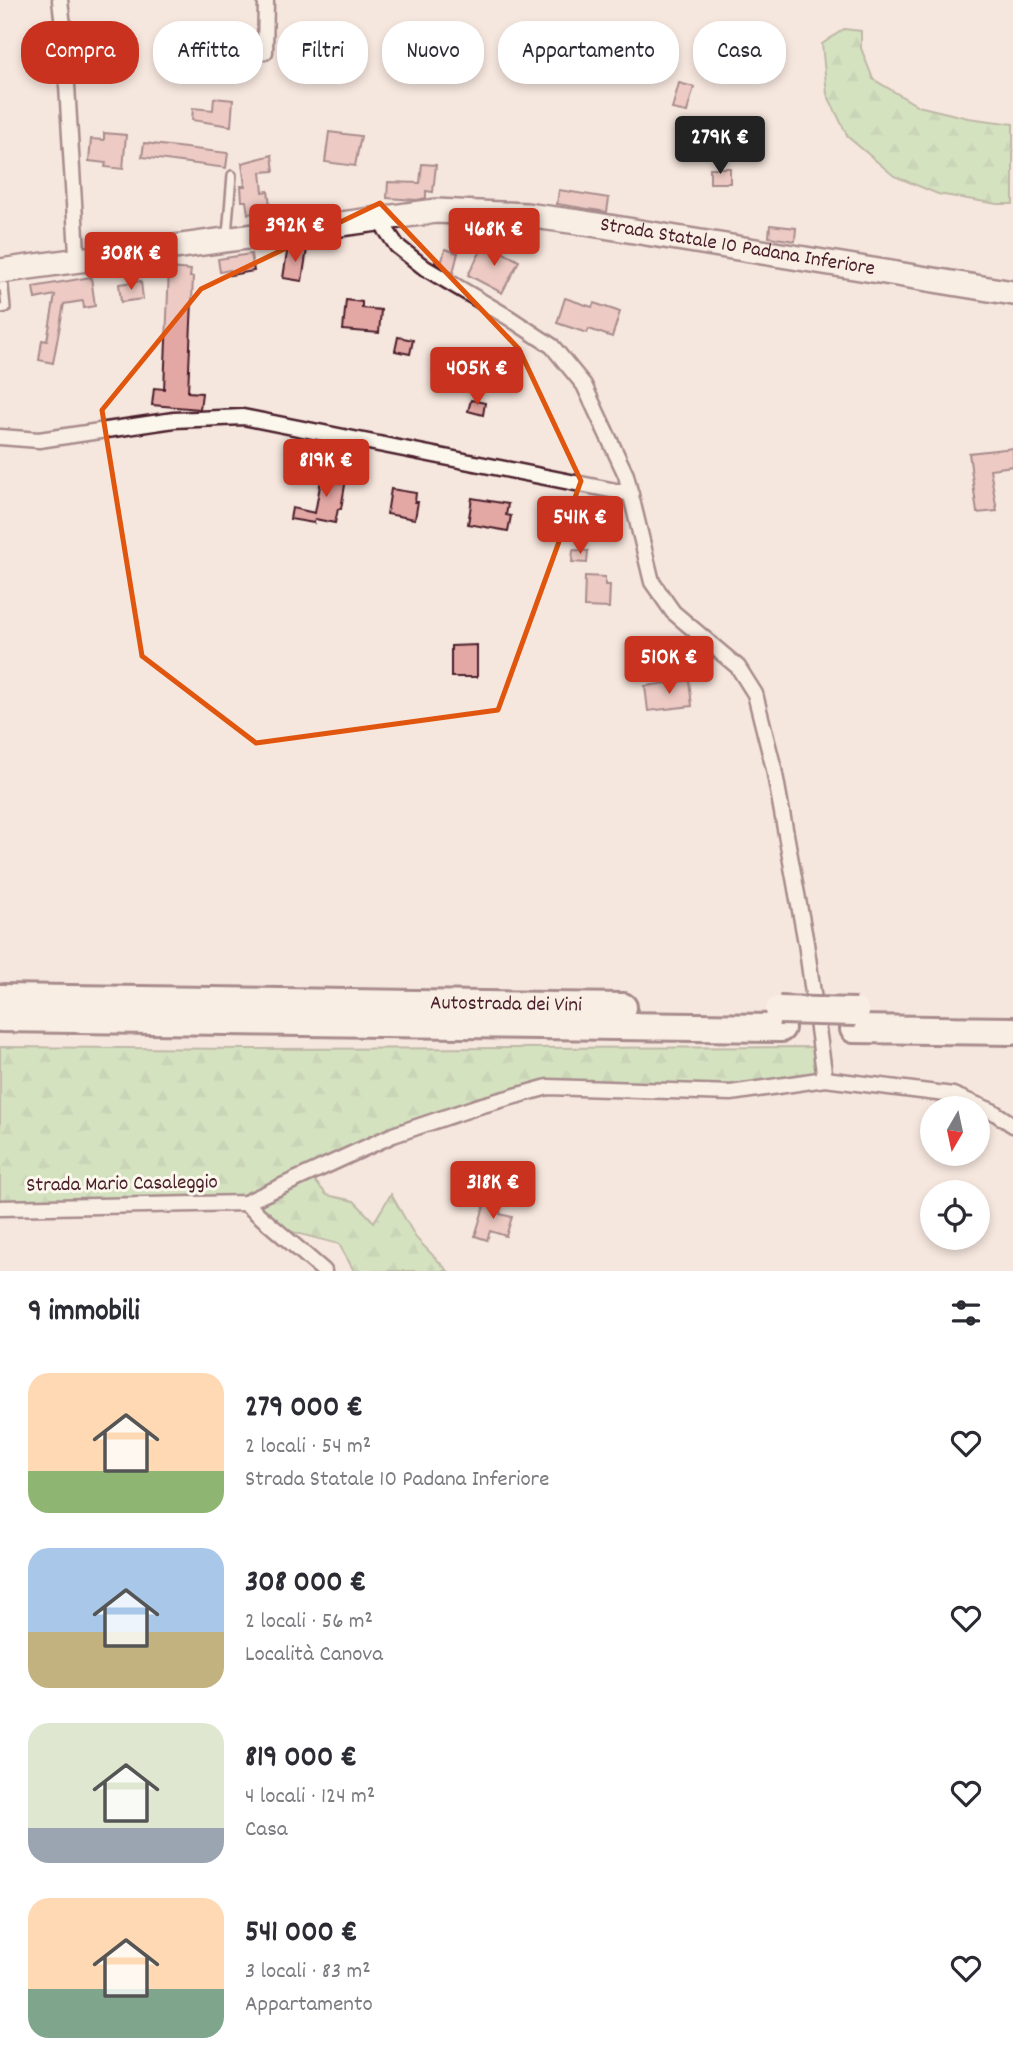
<!DOCTYPE html>
<html lang="it">
<meta charset="utf-8">
<style>
body{margin:0;font-family:Dekko,sans-serif;background:#f7f7f7;color:#2b2b33;height:100vh;display:flex;flex-direction:column;font-size:26px;white-space:nowrap}
*{box-sizing:border-box;margin:0}
p{font-size:23px;color:#7c7c81}
.icon{flex:none;width:38px;height:38px;fill:none;stroke:currentColor;stroke-width:2;stroke-linecap:round;stroke-linejoin:round}
.map{position:relative;height:1271px;overflow:hidden}
.drawer{display:flex;flex-direction:column;background:#fff;flex:1}
.drawer>*{flex:none}
.banner{position:absolute;left:21px;top:21px;width:971px;height:63px;display:flex;gap:14px}
.needle{width:46px;rotate:189deg}
.buttons{position:absolute;left:920px;top:1096px;display:grid;gap:14px}
.buttons a{display:grid;place-items:center;width:70px;height:70px;border-radius:50%;background:#fff;box-shadow:0 4px 10px #0003;font-size:35px}
.price{position:absolute;translate:-50% -60px;padding:0 16px;border-radius:7px;background:#c8321e;color:#fff;font-size:23px;line-height:46px;filter:drop-shadow(0 2px 4px #0008)}
.price::after{content:'';position:absolute;left:50%;top:42px;width:21px;height:16px;margin-left:-10px;background:inherit;clip-path:polygon(0 0,100% 0,50% 100%)}
.price.current{background:#222;color:#fff}
ul{padding:0;list-style:none}
li{display:flex;align-items:center;gap:21px;height:175px;padding:0 28px}
li span{display:grid;place-items:center;flex:none;width:196px;height:140px;border-radius:21px;color:#555}
li>.icon{margin-inline-start:auto}
span .icon{width:84px;height:84px;fill:#fffc;stroke-width:1}
li b{font-size:30px}
h2{display:flex;justify-content:space-between;align-items:center;height:84px;padding:0 28px;font-size:30px}
.chip{padding:0 24px;border-radius:28px;background:#fff;box-shadow:0 4px 10px #0003;font-size:24px;line-height:63px}
.chip.current{background:#c8321e;color:#fff}
.map>svg:first-child{display:block}
.forest{fill:url(#forest-firs);stroke:#7b7e64;stroke-width:2}
.building{fill:#e3a8a4;stroke:#4a1f2b;stroke-width:2}
.lines{fill:none;stroke-linecap:round;stroke-linejoin:round}
.service-casing{stroke:#4a1f2b;stroke-width:12}
.minor-casing{stroke:#4a1f2b;stroke-width:19}
.primary-casing{stroke:#4a1f2b;stroke-width:28}
.motorway-casing{stroke:#4a1f2b;stroke-width:32}
.service{stroke:#fbf7ec;stroke-width:7}
.minor{stroke:#fbf7ec;stroke-width:14}
.primary{stroke:#fbf7ec;stroke-width:23}
.motorway{stroke:#fbf7ec;stroke-width:26}
.motorway-bridge-casing{stroke:#4a1f2b;stroke-width:32;stroke-linecap:butt}
.motorway-bridge{stroke:#fbf7ec;stroke-width:26}
.marked{fill:none;stroke:#e0560e;stroke-width:5;stroke-linejoin:round}
.labels{text-anchor:middle;dominant-baseline:central;stroke-width:6;stroke-linejoin:round;paint-order:stroke}
.street-label{font-size:21px;fill:#4a1f2b;stroke:#fbf7ec}
</style>
<div class="map">
<svg width="1013" height="1271" viewBox="0 0 1013 1271">
<defs>
<pattern id="forest-firs" width="22" height="20" patternUnits="userSpaceOnUse" patternTransform="scale(1.75)"><rect width="22" height="20" fill="#acdc9c"/><path d="M5 1l3.5 6h-7zM16 11l3.5 6h-7z" fill="#96bc87"/></pattern>
</defs>
<rect width="100%" height="100%" fill="#f6e7de"/>
<filter id="ink" filterUnits="userSpaceOnUse"><feTurbulence type="fractalNoise" baseFrequency=".0143" numOctaves="2"/><feDisplacementMap in="SourceGraphic" scale="14" xChannelSelector="R" yChannelSelector="G"/><feConvolveMatrix kernelMatrix="1 2 1 2 8 2 1 2 1" color-interpolation-filters="sRGB"/></filter>
<g filter="url(#ink)">
<g class="forest">
<path d="M844,29L861,31V48L873,79L918,106L968,118L1013,124V204H997L938,194L894,176L848,137L827,94L822,44Z"/>
<path d="M0,1047L247,1049L821,1047L825,1079L731,1093L548,1087L393,1135L309,1174L327,1195L354,1201L374,1222L391,1194L416,1238L448,1271H354L339,1244L277,1228L245,1203L0,1208Z"/>
</g>
<g class="building">
<path d="M679,83L694,87L687,112L672,109Z"/>
<path d="M214,98L233,100L231,126L192,120L193,108L213,110Z"/>
<path d="M329,132L361,136L355,166L325,162Z"/>
<path d="M104,133L126,135L123,169L105,167L106,163L89,161L91,139L104,140Z"/>
<path d="M144,143L228,153L226,168L142,157Z"/>
<path d="M272,155L274,171L261,172L263,192L268,191L271,211L248,214L246,201H242L241,186H245L242,163Z"/>
<path d="M422,164L436,165L433,192L426,191V198L417,200L387,198L388,182L420,183Z"/>
<rect x="710" y="168" width="20" height="15"/>
<path d="M559,190L609,198L607,212L557,204Z"/>
<path d="M770,225L796,228L795,241L769,237Z"/>
<path d="M485,243L519,261L502,293L468,275Z"/>
<path d="M288,246L307,249L302,281L283,278Z"/>
<path d="M445,249L458,253L453,273L435,263L436,259L442,261Z"/>
<path d="M251,254L254,271L230,275V270L220,272L218,259Z"/>
<path d="M169,268L191,270L190,277H193L188,392L202,393L200,409L152,405L154,388L164,389Z"/>
<path d="M91,277L95,306L84,308L83,301L64,304L53,363L39,360L42,340L47,341L55,295L35,299L33,287Z"/>
<path d="M141,281L143,299L121,302L119,284Z"/>
<path d="M565,298L592,307L594,303L620,312L612,337L589,329L587,333L557,323Z"/>
<path d="M346,300L362,302V308L381,310L379,333L343,330Z"/>
<path d="M398,337L413,340L410,354L395,351Z"/>
<path d="M436,359L470,369L464,390L444,384L447,375L433,371Z"/>
<path d="M471,400L485,403L483,415L468,411Z"/>
<path d="M1013,448V466L990,469L997,511L977,513L969,453Z"/>
<path d="M323,469L347,473L341,509H338L335,523L315,519L314,523L290,519L292,508L315,513Z"/>
<path d="M391,489L416,493L415,502H418L415,519L387,514Z"/>
<path d="M472,498L508,504L506,515L511,516L508,531L468,524Z"/>
<path d="M553,506L578,510L573,534L549,529Z"/>
<path d="M573,550L588,551L587,563L572,562Z"/>
<path d="M585,576L605,577V585H610L609,608L584,607Z"/>
<path d="M477,645V677H451V646Z"/>
<path d="M689,680L692,706L648,711L645,686Z"/>
<path d="M486,1200L501,1205L500,1214L512,1217L506,1236L490,1231L487,1240L475,1236Z"/>
</g>
<g class="lines">
<g class="service-casing">
<g id="service">
<path d="M227,235L232,175"/>
<path d="M0,287L4,286L6,308L0,309"/>
</g>
</g>
<g class="minor-casing">
<g id="minor">
<path d="M60,0L64,35L77,253L80,261"/>
<path d="M264,0L266,2L265,52"/>
<path d="M378,218L397,246L425,268L508,317L552,346L584,385L626,475L652,582L673,612L738,667L755,694L774,769L806,943L825,1079"/>
<path d="M0,437L39,440L174,420L243,417L631,494"/>
<path d="M245,1203L324,1271"/>
<path d="M0,1208L245,1203L393,1135L479,1106L548,1087L731,1093L825,1079L953,1095L992,1111L1013,1125"/>
</g>
</g>
<g class="primary-casing">
<g id="primary">
<path id="s1" d="M0,271L436,211L526,215L585,223L1013,293"/>
</g>
</g>
<g class="motorway-casing">
<g id="motorway">
<path id="s2" d="M0,998L623,1007"/>
<path d="M0,1018L781,1028"/>
<path d="M854,1029L1013,1031"/>
</g>
</g>
<use href="#service" class="service"/>
<use href="#minor" class="minor"/>
<use href="#primary" class="primary"/>
<use href="#motorway" class="motorway"/>
<g class="motorway-bridge-casing">
<path id="motorway-bridge" d="M779,1010L856,1012"/>
</g>
<use href="#motorway-bridge" class="motorway-bridge"/>
</g>
</g>
<path d="M0 0H1013V1271H0ZM380,203L519,349L581,481L498,710L256,743L142,656L102,410L201,289Z" fill="#f6e7de" fill-opacity=".55" fill-rule="evenodd"/>
<path class="marked" d="M380,203L519,349L581,481L498,710L256,743L142,656L102,410L201,289Z"/>
<g class="labels">
<g class="street-label">
<text stroke="none"><textPath href="#s1" startOffset="744">Strada Statale 10 Padana Inferiore</textPath></text>
<text stroke="none"><textPath href="#s2" startOffset="506">Autostrada dei Vini</textPath></text>
<text transform="translate(122 1185) rotate(-1)">Strada Mario Casaleggio</text>
</g>
</g>
</svg>
<div class="buttons">
<a><svg class="needle" viewBox="-14 -14 28 28"><path d="M0-13l5 13h-10z" fill="#e53935"/><path d="M0 13l5-13h-10z" fill="#7c7c81"/></svg></a>
<a><svg class="icon" aria-label="locate" viewBox="0 0 24 24"><circle cx="12" cy="12" r="6"/><path d="M12 2v4M12 18v4M2 12h4M18 12h4"/></svg></a>
</div>
<b class="price current" style="left:720px;top:176px">279K €</b>
<b class="price" style="left:295px;top:264px">392K €</b>
<b class="price" style="left:494px;top:268px">468K €</b>
<b class="price" style="left:131px;top:292px">308K €</b>
<b class="price" style="left:477px;top:407px">405K €</b>
<b class="price" style="left:326px;top:499px">819K €</b>
<b class="price" style="left:580px;top:556px">541K €</b>
<b class="price" style="left:669px;top:696px">510K €</b>
<b class="price" style="left:493px;top:1221px">318K €</b>
<div class="banner">
<a class="chip current">Compra</a>
<a class="chip">Affitta</a>
<a class="chip">Filtri</a>
<a class="chip">Nuovo</a>
<a class="chip">Appartamento</a>
<a class="chip">Casa</a>
</div>
</div>
<section class="drawer">
<h2>9 immobili<svg class="icon" aria-label="filters" viewBox="0 0 24 24"><path d="M4 7h16M4 17h16"/><circle cx="9" cy="7" r="2"/><circle cx="15" cy="17" r="2"/></svg></h2>
<ul>
<li><span style="background:linear-gradient(#ffd9b3 70%,#8fb573 0)"><svg class="icon" aria-label="home" viewBox="0 0 24 24"><path d="M3 11l9-7 9 7M6 9v11h12V9"/></svg></span><div><b>279 000 €</b><p>2 locali · 54 m²</p><p>Strada Statale 10 Padana Inferiore</p></div><svg class="icon" aria-label="heart" viewBox="0 0 24 24"><path d="M12 20l-8-8c-3-5 5-10 8-4 3-6 11-1 8 4z"/></svg></li>
<li><span style="background:linear-gradient(#a9c7e8 60%,#c2b280 0)"><svg class="icon" aria-label="home" viewBox="0 0 24 24"><path d="M3 11l9-7 9 7M6 9v11h12V9"/></svg></span><div><b>308 000 €</b><p>2 locali · 56 m²</p><p>Località Canova</p></div><svg class="icon" aria-label="heart" viewBox="0 0 24 24"><path d="M12 20l-8-8c-3-5 5-10 8-4 3-6 11-1 8 4z"/></svg></li>
<li><span style="background:linear-gradient(#dfe7d0 75%,#9aa5b1 0)"><svg class="icon" aria-label="home" viewBox="0 0 24 24"><path d="M3 11l9-7 9 7M6 9v11h12V9"/></svg></span><div><b>819 000 €</b><p>4 locali · 124 m²</p><p>Casa</p></div><svg class="icon" aria-label="heart" viewBox="0 0 24 24"><path d="M12 20l-8-8c-3-5 5-10 8-4 3-6 11-1 8 4z"/></svg></li>
<li><span style="background:linear-gradient(#ffd9b3 65%,#7fa58c 0)"><svg class="icon" aria-label="home" viewBox="0 0 24 24"><path d="M3 11l9-7 9 7M6 9v11h12V9"/></svg></span><div><b>541 000 €</b><p>3 locali · 83 m²</p><p>Appartamento</p></div><svg class="icon" aria-label="heart" viewBox="0 0 24 24"><path d="M12 20l-8-8c-3-5 5-10 8-4 3-6 11-1 8 4z"/></svg></li>
</ul>
</section>
